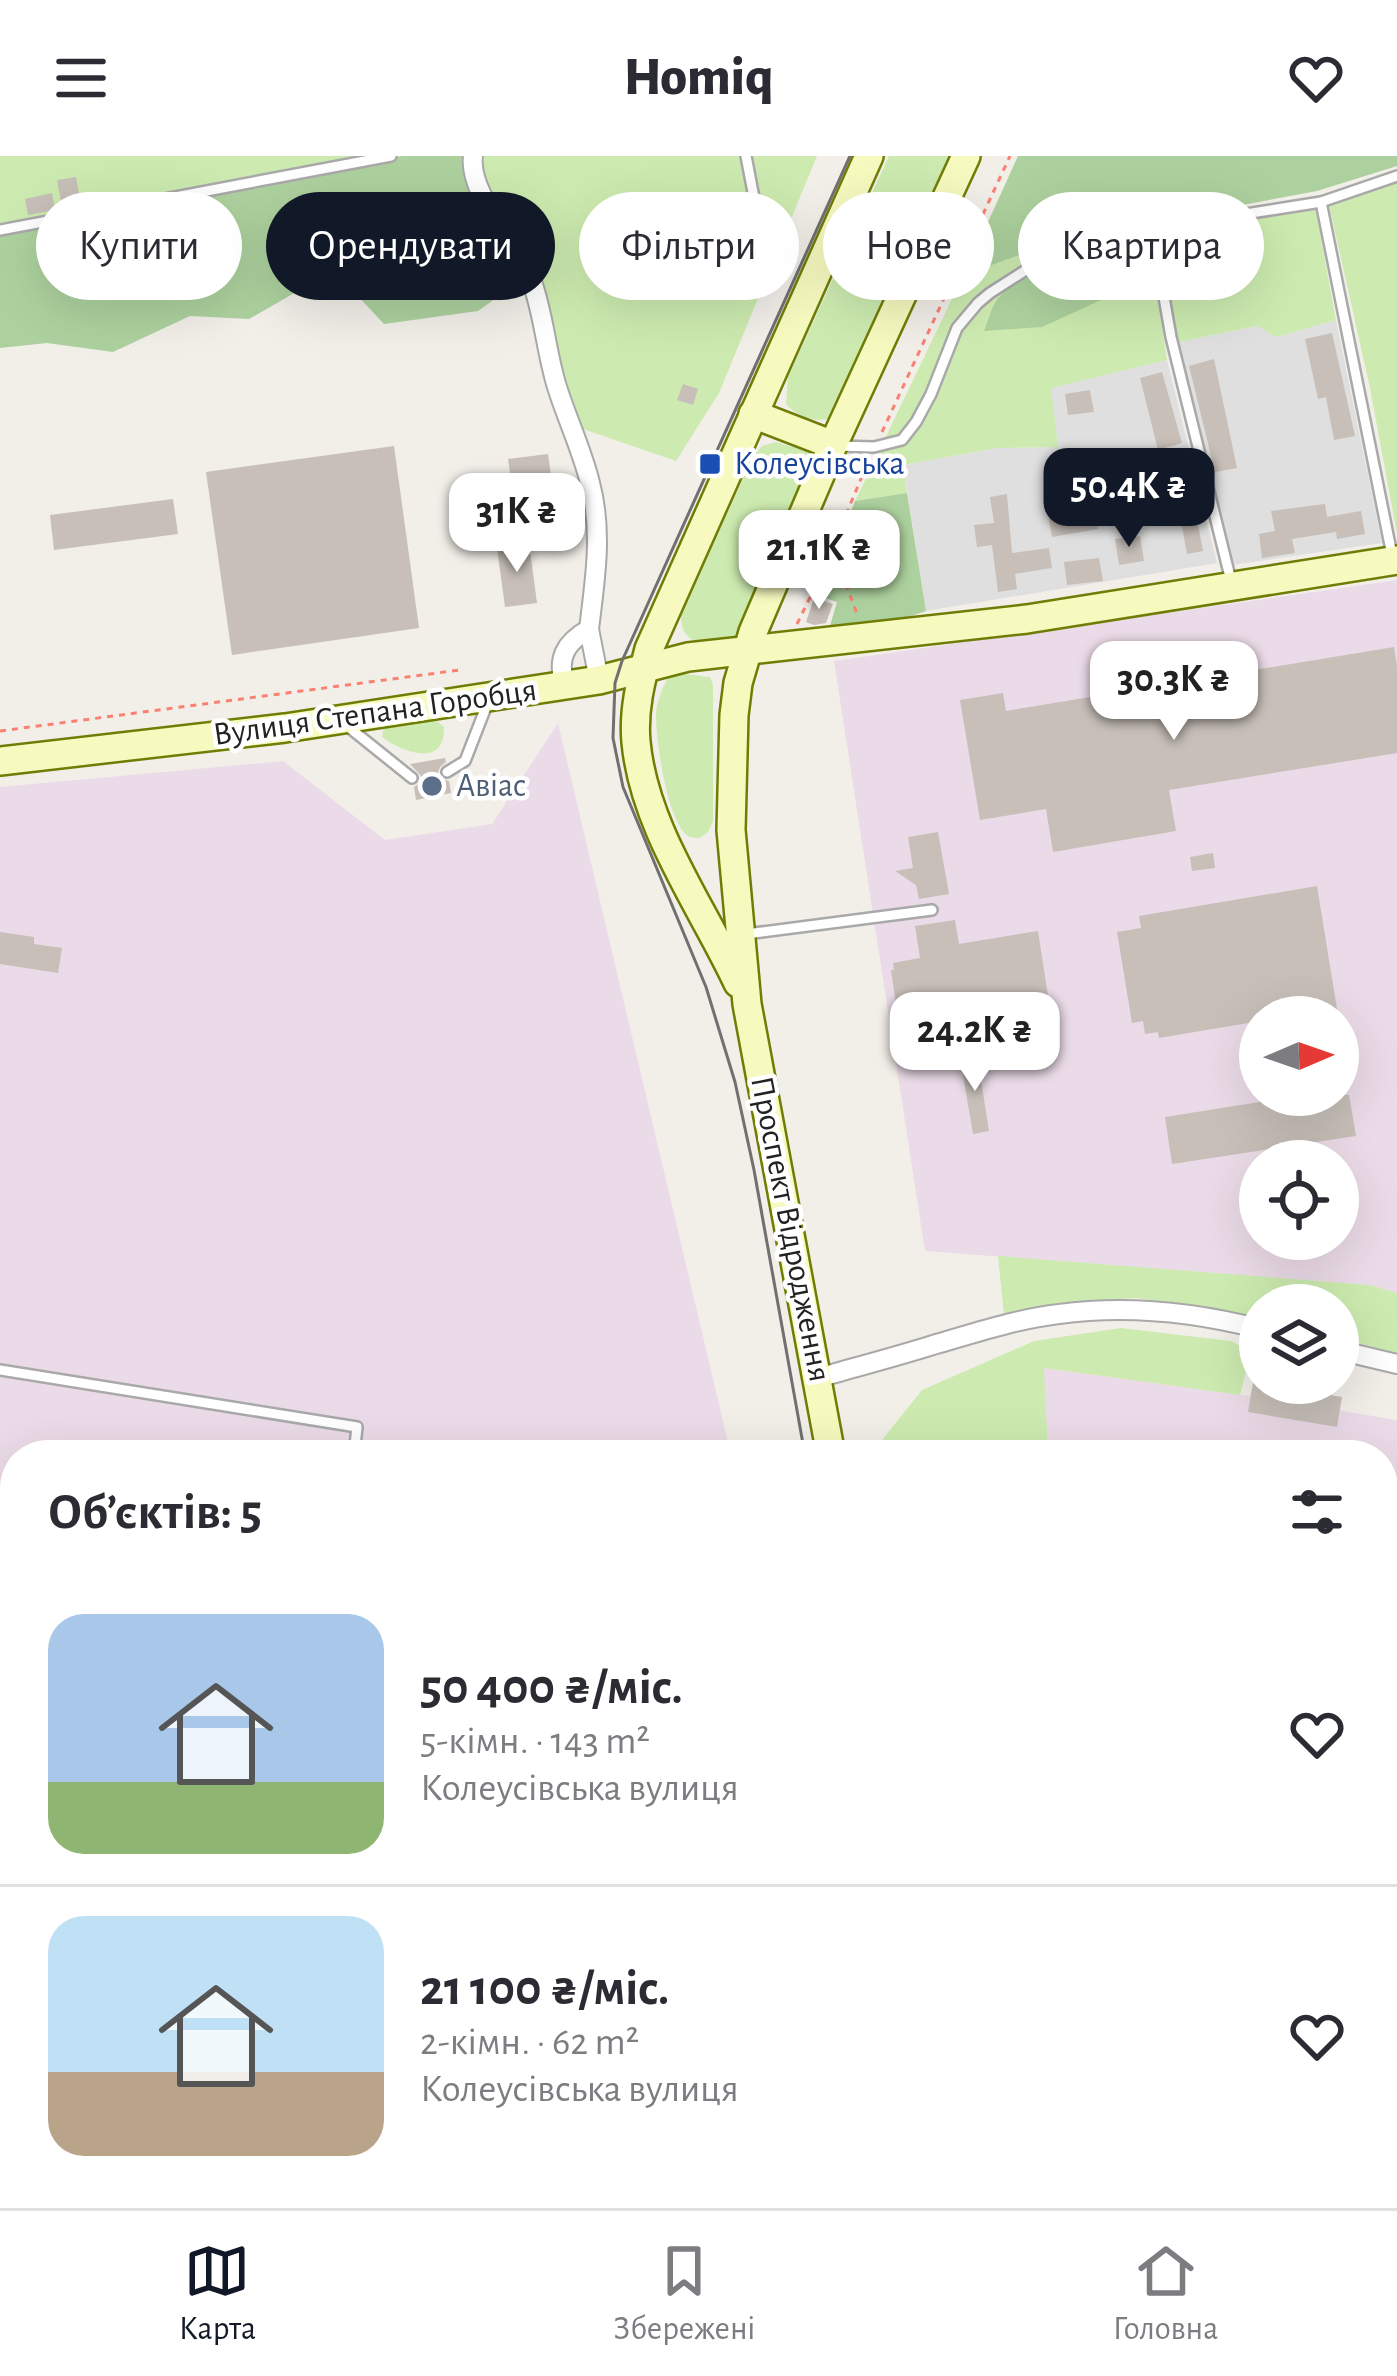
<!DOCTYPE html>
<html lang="uk">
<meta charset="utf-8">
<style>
body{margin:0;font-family:"Alegreya Sans",sans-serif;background:#f2f2f3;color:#2b2b33;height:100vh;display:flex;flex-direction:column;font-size:45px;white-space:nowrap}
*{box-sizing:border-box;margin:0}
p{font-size:39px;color:#7c7c81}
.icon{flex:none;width:66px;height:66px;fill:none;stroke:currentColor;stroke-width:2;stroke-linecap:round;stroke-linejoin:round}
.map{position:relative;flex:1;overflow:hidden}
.side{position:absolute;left:0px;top:1284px;width:1398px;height:768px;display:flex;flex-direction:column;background:#fff;border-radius:48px 48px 0 0;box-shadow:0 12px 48px #0002}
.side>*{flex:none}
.top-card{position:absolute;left:36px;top:36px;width:1326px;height:108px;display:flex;gap:24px}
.needle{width:78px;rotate:88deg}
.buttons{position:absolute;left:1239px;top:840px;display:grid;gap:24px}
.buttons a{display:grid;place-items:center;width:120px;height:120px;border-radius:50%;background:#fff;box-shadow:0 12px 48px #0002;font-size:60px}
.price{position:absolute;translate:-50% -102px;padding:0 27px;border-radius:24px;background:#fff;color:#222;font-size:39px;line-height:78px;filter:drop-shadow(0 3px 6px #0008)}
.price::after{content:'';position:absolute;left:50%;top:72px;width:36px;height:27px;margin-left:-18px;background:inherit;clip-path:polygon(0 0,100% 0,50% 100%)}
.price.on{background:#111827;color:#fff}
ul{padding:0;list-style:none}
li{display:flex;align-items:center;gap:36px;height:300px;padding:0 48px}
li+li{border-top:3px solid #e1e1e2}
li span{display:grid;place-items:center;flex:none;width:336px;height:240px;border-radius:36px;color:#555}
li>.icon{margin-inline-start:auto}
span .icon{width:144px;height:144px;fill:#fffc;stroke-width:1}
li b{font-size:51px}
h2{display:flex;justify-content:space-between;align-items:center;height:144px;padding:0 48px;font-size:51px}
.tag{padding:0 42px;border-radius:54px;background:#fff;box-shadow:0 12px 48px #0002;font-size:42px;line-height:108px}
.tag.on{background:#111827;color:#fff}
header{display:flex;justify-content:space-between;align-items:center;height:156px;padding:0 48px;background:#fff;font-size:54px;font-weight:800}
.dock{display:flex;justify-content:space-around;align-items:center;height:168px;border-top:3px solid #e1e1e2;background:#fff;font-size:33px;color:#7c7c81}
.dock a{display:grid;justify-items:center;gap:6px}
.dock .on{color:#111827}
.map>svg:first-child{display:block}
.residential{fill:#e0dfdf}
.industrial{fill:#ebdbe8;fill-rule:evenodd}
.grass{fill:#cdebb0}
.forest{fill:#add19e}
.parking{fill:#e2e2e2}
.water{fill:#aad3df}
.building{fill:#c7bfb8}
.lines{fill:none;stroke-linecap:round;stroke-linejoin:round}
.lane-casing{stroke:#a9a9a9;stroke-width:14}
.street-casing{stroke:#a9a9a9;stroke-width:22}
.secondary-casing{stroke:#707d05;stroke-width:32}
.path{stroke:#fa8072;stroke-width:3;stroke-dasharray:6 6;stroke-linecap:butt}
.lane{stroke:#fff;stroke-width:9}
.street{stroke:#fff;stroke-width:18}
.secondary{stroke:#f7fabf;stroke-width:27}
.tram{stroke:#707070;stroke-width:3}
.transit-dot{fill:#1a4fb4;stroke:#fff;stroke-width:4.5}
.service-dot{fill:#5c6f8a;stroke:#fff;stroke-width:4.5}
.labels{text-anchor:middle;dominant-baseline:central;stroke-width:9;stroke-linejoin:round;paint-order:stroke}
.transit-label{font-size:33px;fill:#164399;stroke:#fff;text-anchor:start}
.street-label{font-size:33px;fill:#222;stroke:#fff}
.service-label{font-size:33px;fill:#4e5e75;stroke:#fff;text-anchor:start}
</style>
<header><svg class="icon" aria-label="menu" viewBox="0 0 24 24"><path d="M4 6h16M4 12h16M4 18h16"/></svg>Homiq<svg class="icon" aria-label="heart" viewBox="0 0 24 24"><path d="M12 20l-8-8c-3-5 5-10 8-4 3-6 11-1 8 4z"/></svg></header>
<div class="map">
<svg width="1397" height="2052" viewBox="0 0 1397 2052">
<rect width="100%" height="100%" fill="#f2efe9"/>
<g class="residential">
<path d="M1336,164L1382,387L1232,409L1179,186L1258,170L1276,181Z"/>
<path d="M1167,204L1217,407L926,455L903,309L997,292L1057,291L1050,232Z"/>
</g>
<g class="industrial">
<path d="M1397,424V1137L1369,1129L925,1095L834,505ZM1260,861H1338V939H1260ZM1260,1005H1338V1083H1260Z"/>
<path d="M558,567L731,1299H15V2037H733L731,2052H0V631L283,605L385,684L492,668Z"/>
<path d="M1043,1212L1250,1240L1397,1264V2052H980L982,2037H1383V1299H1048Z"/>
</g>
<g class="grass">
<path d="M0,0H381L0,71Z"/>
<path d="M478,0H817L719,237L676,305L583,273L562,225L543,130L496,53Z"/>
<path d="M889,0H957L840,259C820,268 800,264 786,248L788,221Z"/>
<path d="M1397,26V378L1370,232L1329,49Z"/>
<path d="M1315,50L1336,164L1276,181L1257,170L1179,186L1165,122L1167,76Z"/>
<path d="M1066,82L1092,94L1033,117L1157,97L1155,125L1167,204L1051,232L1058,291L997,292L903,309L907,337L855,345L973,99L981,113Z"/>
<path d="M776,286L809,296L815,307L740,481L733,487C707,488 680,492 681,458L753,301L762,290Z"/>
<path d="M685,518L710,521L713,529V665L708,676L700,682C697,682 693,682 690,681C667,671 655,580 656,556C658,542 662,532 669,521Z"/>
<path d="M434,563L444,571C445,613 402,596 382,581L384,570Z"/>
<path d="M998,1100L1370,1129L1397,1137V1198L1338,1181V1149H1260L1258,1160L1136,1142L1056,1147L1004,1159Z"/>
<path d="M1121,1172L1231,1185L1251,1196L1240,1239L1044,1212L1048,1299H875L874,1294L922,1234L1034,1185Z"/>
<path d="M1383,1881L1397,1905V1930L1392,1942L1388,1989L1397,2012V2052H1119L1111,2037H1383Z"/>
</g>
<g class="forest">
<path d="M402,0H466L469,32L517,127L478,155L384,168L356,138L310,128L249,163L190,160L113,196L47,187L0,192V79Z"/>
<path d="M1018,0H1397V10L1317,35L1066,82L981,113L973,99Z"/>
<path d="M1155,78L1157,97L1112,139L1042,171L984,175C988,166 990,155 995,147C1014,113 1117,88 1155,78Z"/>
<path d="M907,337L926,455L868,475L829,473L837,446L817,439L855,345Z"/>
<path d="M1383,1580L1397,1583V1905L1383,1881Z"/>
<path d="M879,2037H1111L1119,2052H876Z"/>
</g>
<path class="parking" d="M56,2037H233L231,2052H53Z"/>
<path class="water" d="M0,1375L15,1378V1504L0,1501Z"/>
<g class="building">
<path d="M76,21L80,43L61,46L57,24Z"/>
<path d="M52,37L55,54L28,59L25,43Z"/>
<path d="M697,64L701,81L678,86L674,70Z"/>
<path d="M1332,177L1355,280L1334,284L1326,241L1318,243L1305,183Z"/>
<path d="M1214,203L1237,312L1215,316L1189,210Z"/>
<path d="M1162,216L1182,287L1158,294L1140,222Z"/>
<path d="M683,228L698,233L693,249L677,244Z"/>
<path d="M1090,234L1094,256L1068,259L1065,238Z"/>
<path d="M394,290L419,472L232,499L206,316Z"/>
<path d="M548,298L557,362L517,367L508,303Z"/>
<path d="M1007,338L1012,397L1049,392L1052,412L1015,418L1017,433L998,436L992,389L977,391L974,369L994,367L990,341Z"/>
<path d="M173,343L178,378L54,394L50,359Z"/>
<path d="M1325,348L1327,361L1361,355L1365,378L1337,383L1336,376L1292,383L1295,397L1262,402L1259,378L1275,375L1271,355Z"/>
<path d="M1094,351L1098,373L1052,381L1048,359Z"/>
<path d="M1197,363L1203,395L1187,398L1181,365Z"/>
<path d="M1140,380L1144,405L1119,409L1115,383Z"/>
<path d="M529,387L537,447L505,451L497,392Z"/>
<path d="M1099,402L1103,425L1067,429L1064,406Z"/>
<path d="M814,442L833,448L826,467L814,469L806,466Z"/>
<path d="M1394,491L1397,510V597L1169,634L1176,675L1053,696L1046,653L980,664L960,544L1003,537L1006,555Z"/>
<path d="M445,602L446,606L440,611L438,617L442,623L449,625L451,637L416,644L414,631L420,627L421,620L410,608Z"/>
<path d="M938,676L949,738L919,743L916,729L895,715L913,712L908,681Z"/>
<path d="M1213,697L1215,712L1192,715L1190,701Z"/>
<path d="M1317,730L1337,853L1287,861H1260V865L1159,882L1158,876L1145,878L1143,865L1132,867L1117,776L1141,772L1139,760Z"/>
<path d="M955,764L959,788L1038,775L1048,840L970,853L973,874L933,881L928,850L901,854L900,847L896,848L891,814H894L893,807L920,802L915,770Z"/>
<path d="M0,776L34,781V788L62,792L58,817L0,808Z"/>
<path d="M977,899L989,975L973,978L960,902Z"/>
<path d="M1304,939H1349L1356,980L1172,1008L1165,961Z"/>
<path d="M1253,1226L1342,1241L1337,1271L1248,1256Z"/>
</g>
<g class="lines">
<g class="lane-casing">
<g id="lane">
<path d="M746,0L756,52"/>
<path d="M1321,46L1392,399"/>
<path d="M1161,73V124L1171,181L1231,425"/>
<path d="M0,74L391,0"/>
<path d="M837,290L874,291L902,284L916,266L931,238L957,172L978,147L990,137L1046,101L1189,67L1321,46L1397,20"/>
<path d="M346,569L412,622"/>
<path d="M447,616L465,605L488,546"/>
<path d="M746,778L932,754"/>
<path d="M0,1214L357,1271L354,1299"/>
<path d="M0,1514L15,1516"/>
<path d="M452,2037L548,2052"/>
<path d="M598,2052L600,2037"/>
<path d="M747,2052L749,2037"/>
</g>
</g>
<g class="street-casing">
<g id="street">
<path d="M473,0C468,38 517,86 531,123C544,158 546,196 557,231C567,263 582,294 590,327C603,376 595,424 589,473C566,486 556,502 565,529"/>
<path d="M589,473L599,524"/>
<path d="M1338,1194L1397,1208"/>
<path d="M818,1222C856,1211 895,1201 933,1189C975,1177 1016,1163 1059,1158C1127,1149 1194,1156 1260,1173"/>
</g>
</g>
<g class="secondary-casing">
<g id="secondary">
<path d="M753,258L833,289"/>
<path d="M0,605L285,572L599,524L688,501L1027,463L1397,404"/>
<path d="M738,827C702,750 644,672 636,586C633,554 641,524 649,493L869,0"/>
<path d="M831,1299L747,848L731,674L734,559L738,527L753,476L833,289L966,0"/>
<path d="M837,2052L839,2037"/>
</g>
</g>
<g class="path">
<path d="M882,276L1010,0"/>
<path d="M821,423L847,431L857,458"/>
<path d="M797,468L819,423L868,306"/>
<path d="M0,575L460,514"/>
</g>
<use href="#lane" class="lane"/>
<use href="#street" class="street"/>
<use href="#secondary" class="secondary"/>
<g class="tram">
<path d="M805,1299L754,1014L735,926L706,831L623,631L613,582L615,527L622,505L850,0"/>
<path d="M806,2052L808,2037"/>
</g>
</g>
<rect class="transit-dot" x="698" y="296" width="24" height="24" rx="6"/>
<circle class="service-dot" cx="432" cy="630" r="12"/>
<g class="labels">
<g class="transit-label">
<text x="734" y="308">Колеусівська</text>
</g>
<g class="street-label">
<text transform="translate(375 557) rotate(-8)">Вулиця Степана Горобця</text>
<text transform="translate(790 1073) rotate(79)">Проспект Відродження</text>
</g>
<g class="service-label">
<text x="456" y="630">Авіас</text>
</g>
</g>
</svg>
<div class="buttons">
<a><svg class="needle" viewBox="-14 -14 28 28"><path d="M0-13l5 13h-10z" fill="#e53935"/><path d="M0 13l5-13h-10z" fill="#7c7c81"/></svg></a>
<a><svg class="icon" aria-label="locate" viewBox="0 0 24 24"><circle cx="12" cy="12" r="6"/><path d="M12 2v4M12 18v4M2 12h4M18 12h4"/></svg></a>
<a><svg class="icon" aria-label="layers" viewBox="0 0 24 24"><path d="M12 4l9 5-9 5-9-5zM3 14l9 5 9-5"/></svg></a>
</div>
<b class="price on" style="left:1129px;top:394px">50.4K ₴</b>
<b class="price" style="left:517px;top:419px">31K ₴</b>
<b class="price" style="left:819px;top:456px">21.1K ₴</b>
<b class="price" style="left:1174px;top:587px">30.3K ₴</b>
<b class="price" style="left:975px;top:938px">24.2K ₴</b>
<div class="top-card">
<a class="tag">Купити</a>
<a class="tag on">Орендувати</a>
<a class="tag">Фільтри</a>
<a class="tag">Нове</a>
<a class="tag">Квартира</a>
</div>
<section class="side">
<h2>Об’єктів: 5<svg class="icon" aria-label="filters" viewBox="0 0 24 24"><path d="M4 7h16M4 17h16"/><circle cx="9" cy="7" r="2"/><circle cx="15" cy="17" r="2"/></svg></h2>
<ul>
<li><span style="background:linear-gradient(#a9c7e8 70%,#8fb573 0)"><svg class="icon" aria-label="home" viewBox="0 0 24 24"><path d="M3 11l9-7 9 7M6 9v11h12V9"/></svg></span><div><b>50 400 ₴/міс.</b><p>5-кімн. · 143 m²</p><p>Колеусівська вулиця</p></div><svg class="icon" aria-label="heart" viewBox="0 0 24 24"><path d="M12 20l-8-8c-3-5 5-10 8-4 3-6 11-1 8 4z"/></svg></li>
<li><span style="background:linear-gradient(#bfe0f5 65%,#b9a48a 0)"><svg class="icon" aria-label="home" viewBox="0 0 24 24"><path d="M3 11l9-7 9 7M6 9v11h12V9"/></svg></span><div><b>21 100 ₴/міс.</b><p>2-кімн. · 62 m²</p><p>Колеусівська вулиця</p></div><svg class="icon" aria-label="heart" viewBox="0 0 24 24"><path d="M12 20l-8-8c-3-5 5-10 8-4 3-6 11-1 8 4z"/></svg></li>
</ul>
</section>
</div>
<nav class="dock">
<a class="on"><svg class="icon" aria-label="map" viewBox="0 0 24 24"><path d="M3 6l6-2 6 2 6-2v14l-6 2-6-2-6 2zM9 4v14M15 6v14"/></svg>Карта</a>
<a><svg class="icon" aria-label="saved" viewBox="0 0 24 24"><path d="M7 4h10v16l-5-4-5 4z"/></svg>Збережені</a>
<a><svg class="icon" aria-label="home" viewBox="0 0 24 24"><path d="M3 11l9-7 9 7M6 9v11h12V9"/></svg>Головна</a>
</nav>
